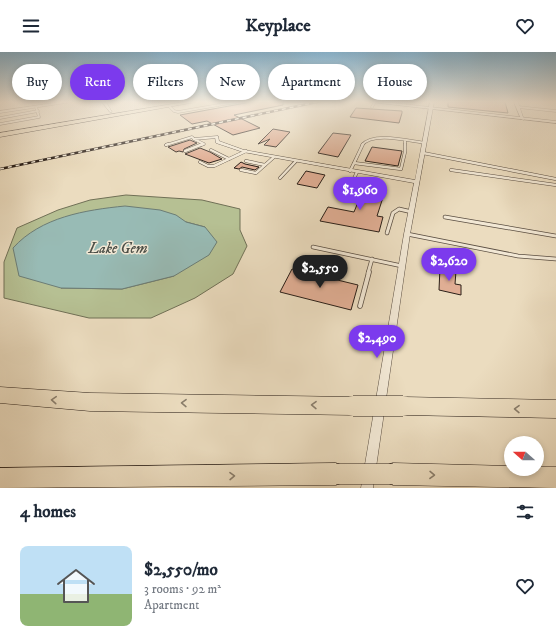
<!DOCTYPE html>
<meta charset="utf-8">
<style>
body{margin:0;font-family:"IM FELL DW Pica",serif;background:#f6f6f7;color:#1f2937;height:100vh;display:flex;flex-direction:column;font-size:15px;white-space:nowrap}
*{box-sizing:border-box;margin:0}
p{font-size:13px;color:#747a83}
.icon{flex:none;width:22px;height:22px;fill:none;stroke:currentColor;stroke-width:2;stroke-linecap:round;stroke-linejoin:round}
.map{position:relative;height:436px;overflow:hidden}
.side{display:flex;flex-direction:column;background:#fff;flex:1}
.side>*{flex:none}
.hud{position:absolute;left:12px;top:12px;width:532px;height:36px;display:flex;gap:8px}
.needle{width:26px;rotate:291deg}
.controls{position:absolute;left:504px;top:384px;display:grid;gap:8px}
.controls a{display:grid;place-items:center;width:40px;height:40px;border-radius:50%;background:#fff;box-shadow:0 2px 6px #0003;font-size:20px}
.price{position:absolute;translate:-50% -34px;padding:0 9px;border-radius:14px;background:#7c3aed;color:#fff;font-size:13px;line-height:26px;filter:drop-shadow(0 1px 2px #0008)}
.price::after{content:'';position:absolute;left:50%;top:24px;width:12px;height:9px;margin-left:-6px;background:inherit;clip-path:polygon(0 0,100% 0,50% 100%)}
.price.selected{background:#222;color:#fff}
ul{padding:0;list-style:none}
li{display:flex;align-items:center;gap:12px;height:100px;padding:0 20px}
li span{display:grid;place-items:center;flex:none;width:112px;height:80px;border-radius:8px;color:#555}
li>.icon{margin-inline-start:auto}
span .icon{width:48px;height:48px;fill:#fffc;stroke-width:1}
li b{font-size:17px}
h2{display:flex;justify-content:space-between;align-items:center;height:48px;padding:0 20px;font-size:17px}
.chip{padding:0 14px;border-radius:18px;background:#fff;box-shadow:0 2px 6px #0003;font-size:14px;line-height:36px}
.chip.selected{background:#7c3aed;color:#fff}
header{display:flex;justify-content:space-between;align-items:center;height:52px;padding:0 20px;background:#fff;font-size:18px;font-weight:700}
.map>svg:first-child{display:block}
.green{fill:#b6c093;stroke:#707056;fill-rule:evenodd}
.water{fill:#98bbb5;stroke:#6c7d76}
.building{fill:#e0ae94;stroke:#2a1f18}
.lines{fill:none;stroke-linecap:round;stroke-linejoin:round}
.service-far3-casing{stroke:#5a4e42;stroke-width:3}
.service-far2-casing{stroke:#5a4e42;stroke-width:3.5}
.service-far1-casing{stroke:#5a4e42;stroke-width:4.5}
.service-casing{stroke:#5a4e42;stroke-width:5.5}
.minor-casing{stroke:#5a4e42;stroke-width:1}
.tertiary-casing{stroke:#5a4e42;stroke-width:1}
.primary-casing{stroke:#2a1f18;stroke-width:1}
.motorway-casing{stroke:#2a1f18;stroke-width:1}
.service-far3{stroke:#f2e8d5;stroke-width:2}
.service-far2{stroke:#f2e8d5;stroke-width:2.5}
.service-far1{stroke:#f2e8d5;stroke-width:3}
.service{stroke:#f2e8d5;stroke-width:4}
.minor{fill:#f2e8d5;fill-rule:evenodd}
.tertiary{fill:#f2e8d5;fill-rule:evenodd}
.primary{fill:#ebdcbf;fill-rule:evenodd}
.motorway{fill:#ebdcbf;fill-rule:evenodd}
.rail-casing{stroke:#2a1f18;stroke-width:2.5}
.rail{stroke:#f2e8d5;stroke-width:1.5;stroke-dasharray:4;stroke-linecap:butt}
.motorway-bridge-casing{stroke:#2a1f18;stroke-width:21;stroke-linecap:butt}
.motorway-bridge{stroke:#ebdcbf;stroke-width:20}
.oneway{stroke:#8a7e6c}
.labels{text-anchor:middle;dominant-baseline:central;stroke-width:3;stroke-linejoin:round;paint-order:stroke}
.water-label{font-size:15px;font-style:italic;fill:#4b4e47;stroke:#f2e8d5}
</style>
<header><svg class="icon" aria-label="menu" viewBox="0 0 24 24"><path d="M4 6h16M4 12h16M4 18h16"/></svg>Keyplace<svg class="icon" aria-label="heart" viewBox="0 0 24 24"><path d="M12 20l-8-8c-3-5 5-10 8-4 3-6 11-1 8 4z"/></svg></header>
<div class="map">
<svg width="556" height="436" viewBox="0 0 556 436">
<rect width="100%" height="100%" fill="#ebdcbf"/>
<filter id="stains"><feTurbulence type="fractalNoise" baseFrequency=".005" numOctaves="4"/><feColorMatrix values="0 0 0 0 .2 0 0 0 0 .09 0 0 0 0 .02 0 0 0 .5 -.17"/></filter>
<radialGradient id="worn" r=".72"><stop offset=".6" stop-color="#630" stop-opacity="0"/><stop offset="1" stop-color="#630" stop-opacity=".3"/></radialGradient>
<path class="green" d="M126,143L202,148L240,157V178L247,194L233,222L195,246L151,266H89L4,246V210L17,176L58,158L90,148ZM186,170L205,175L174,224L122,237L61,236Z"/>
<path class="water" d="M125,154L160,158L176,163L186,170L205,175L217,190L209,203L174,224L122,237L61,236L19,224L13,196C41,165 85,158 125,154Z"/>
<g class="building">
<path d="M251,50H283V53L234,63L260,76L233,83L207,69L192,72L180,63Z"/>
<path d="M448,50H505L508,61L448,55Z"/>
<path d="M356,56L402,59V61L399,71L350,65Z"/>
<path d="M273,77L290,80L276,95L264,93L270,87L258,92Z"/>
<path d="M333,81L351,83L338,105L318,101Z"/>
<path d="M190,88L197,91L184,97L183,100L179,99L176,100L168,95Z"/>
<path d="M372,95L402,99L398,114L365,109Z"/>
<path d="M200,96L210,100L222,107L209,111L185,102Z"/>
<path d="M241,110L245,112L259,115L255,118L242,115L239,117L234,116Z"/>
<path d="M306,119L325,123L317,136L297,132Z"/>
<path d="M365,133L386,136L377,164L383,165L379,180L320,169L328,155L354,160Z"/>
<path d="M440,215L456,219L455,232L461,233V243L439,238Z"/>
<path d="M292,217L358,233L351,258L280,240Z"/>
</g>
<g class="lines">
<g class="service-far3-casing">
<g id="service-far3">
<path d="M239,50H242"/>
<path d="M169,54L174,59L178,60L236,50"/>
<path d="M372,55L375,50"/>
<path d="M518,55L556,59"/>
<path d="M0,66L38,59"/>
<path d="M0,72L39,65L36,55"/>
<path d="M405,89V93"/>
<path d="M166,93L192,85L194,87"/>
<path d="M201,93L204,92L194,87L217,85"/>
<path d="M362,93C373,79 409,89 425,91"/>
</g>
</g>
<g class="service-far2-casing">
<g id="service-far2">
<path d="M166,93L168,92"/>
<path d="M211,98L229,107"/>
<path d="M185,99L203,92"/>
<path d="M423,101L556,127"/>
<path d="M246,109L265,113"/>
<path d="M200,110L208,114H214L246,99"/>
<path d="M354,111L363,92"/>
<path d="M241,118L256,121L274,105"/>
<path d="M451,118L556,133"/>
<path d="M350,119L354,111L401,117L405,100V92"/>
<path d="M280,126L296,109"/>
<path d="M349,137L357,120"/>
</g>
</g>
<g class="service-far1-casing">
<g id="service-far1">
<path d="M445,165L556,184"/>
<path d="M387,181L393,161L399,157L412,160"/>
<path d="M407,182L518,204L556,207"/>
<path d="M313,195L402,214"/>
<path d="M368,221L372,207"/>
</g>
</g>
<g class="service-casing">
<path id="service" d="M360,254L369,220"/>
</g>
<g class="minor-casing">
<g id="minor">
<path d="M102,50H106L112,60H110Z"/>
<path d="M430,50H434L410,182L373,436H361L404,182L414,131L243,100L216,91L215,85L218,84L219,89L244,98L415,128Z"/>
<path d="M514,50H518L524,68L521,67Z"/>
</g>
</g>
<g class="tertiary-casing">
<g id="tertiary">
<path d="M60,50H72L0,61V59Z"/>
<path d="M370,50H385L556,69V71Z"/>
</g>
</g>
<g class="primary-casing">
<path id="primary" d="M184,50H196L0,85V81Z"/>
</g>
<g class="motorway-casing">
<g id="motorway">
<path d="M0,335L90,341L353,345L360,348L362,354L360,360L353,363L90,359L0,351Z"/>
<path d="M403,345L556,348V366L403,363L396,360L394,354L396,348Z"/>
<path d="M336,411L344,414L347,422L344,430L336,433L0,436V416Z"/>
<path d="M393,411L511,414V417H537V415H556V436L393,433L385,430L382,422L385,414Z"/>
</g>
</g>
<use href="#service-far3" class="service-far3"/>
<use href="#service-far2" class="service-far2"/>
<use href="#service-far1" class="service-far1"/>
<use href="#service" class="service"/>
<use href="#minor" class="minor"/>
<use href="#tertiary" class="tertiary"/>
<use href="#primary" class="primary"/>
<use href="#motorway" class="motorway"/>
<g class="rail-casing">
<path id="rail" d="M0,117L317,50"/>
</g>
<use href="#rail" class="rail"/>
<g class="motorway-bridge-casing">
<g id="motorway-bridge">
<path d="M353,354H403"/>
<path d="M336,422H393"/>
</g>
</g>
<use href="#motorway-bridge" class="motorway-bridge"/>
</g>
<defs><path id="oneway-chevron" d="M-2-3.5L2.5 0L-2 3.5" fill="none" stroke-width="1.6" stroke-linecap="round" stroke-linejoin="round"/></defs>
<g class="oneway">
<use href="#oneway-chevron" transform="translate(54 348) rotate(-176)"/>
<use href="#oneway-chevron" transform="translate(184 351) rotate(-179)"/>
<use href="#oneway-chevron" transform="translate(314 353) rotate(-179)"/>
<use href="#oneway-chevron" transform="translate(517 357) rotate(-179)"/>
<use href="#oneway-chevron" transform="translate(432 423) rotate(1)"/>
<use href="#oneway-chevron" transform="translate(232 424) rotate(-1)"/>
</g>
<linearGradient id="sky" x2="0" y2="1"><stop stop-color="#88b7d4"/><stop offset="0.45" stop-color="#f6efe2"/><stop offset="1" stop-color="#f6efe2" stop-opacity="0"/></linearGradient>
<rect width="556" height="111" fill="url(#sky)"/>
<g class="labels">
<g class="water-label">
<text x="118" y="196">Lake Gem</text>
</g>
</g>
<rect width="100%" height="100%" filter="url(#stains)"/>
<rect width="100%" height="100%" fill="url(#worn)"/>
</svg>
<div class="controls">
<a><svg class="needle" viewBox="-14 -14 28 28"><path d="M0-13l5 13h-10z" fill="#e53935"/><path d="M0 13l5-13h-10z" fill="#747a83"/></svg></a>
</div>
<b class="price" style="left:360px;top:159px">$1,960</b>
<b class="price" style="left:449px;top:230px">$2,620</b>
<b class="price selected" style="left:320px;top:237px">$2,550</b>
<b class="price" style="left:377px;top:307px">$2,490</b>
<div class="hud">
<a class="chip">Buy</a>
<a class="chip selected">Rent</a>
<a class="chip">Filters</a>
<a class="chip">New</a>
<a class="chip">Apartment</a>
<a class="chip">House</a>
</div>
</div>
<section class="side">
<h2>4 homes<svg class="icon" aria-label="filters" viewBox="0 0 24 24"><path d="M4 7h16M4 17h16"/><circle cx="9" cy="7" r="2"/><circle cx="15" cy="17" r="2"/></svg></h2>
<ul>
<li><span style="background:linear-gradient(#bfe0f5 60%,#8fb573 0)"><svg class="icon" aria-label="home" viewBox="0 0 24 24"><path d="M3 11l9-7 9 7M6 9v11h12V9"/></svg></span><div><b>$2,550/mo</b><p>3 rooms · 92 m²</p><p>Apartment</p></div><svg class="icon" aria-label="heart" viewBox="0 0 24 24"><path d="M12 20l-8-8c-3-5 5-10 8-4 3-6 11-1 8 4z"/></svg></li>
</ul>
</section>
